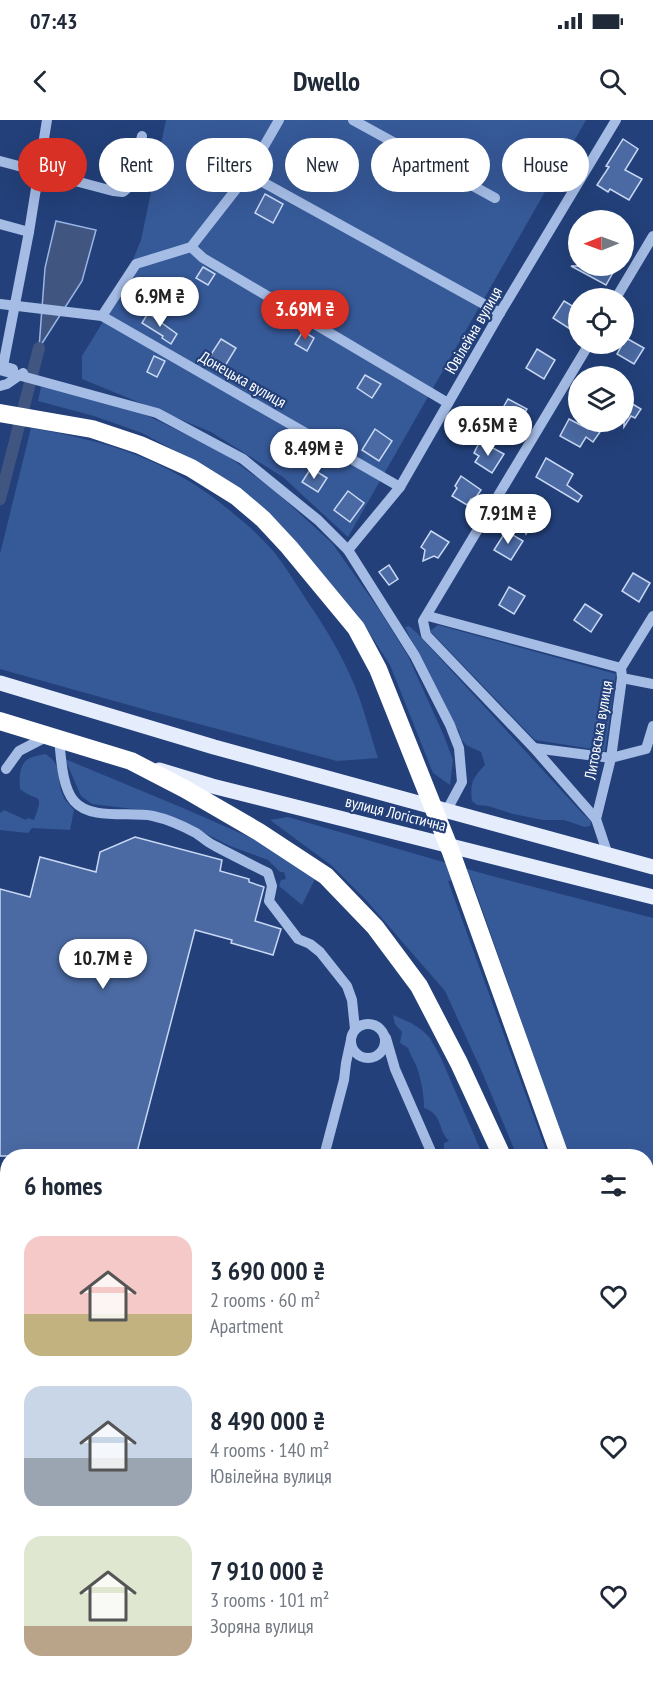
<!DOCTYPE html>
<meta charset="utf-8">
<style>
body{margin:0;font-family:"PT Sans Narrow",sans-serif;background:#f2f2f3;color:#1f2937;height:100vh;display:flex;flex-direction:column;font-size:22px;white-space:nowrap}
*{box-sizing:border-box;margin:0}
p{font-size:20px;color:#747a83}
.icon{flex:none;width:33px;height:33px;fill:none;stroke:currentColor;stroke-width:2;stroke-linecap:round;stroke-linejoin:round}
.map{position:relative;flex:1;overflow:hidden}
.details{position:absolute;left:0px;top:1029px;width:654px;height:534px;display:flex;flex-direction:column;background:#fff;border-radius:24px 24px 0 0;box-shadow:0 6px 24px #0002}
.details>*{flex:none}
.top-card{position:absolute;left:18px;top:18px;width:618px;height:54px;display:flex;gap:12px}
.needle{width:39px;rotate:269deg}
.tools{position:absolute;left:568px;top:90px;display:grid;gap:12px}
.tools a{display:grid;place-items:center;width:66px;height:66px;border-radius:50%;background:#fff;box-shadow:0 6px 24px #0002;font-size:30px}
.price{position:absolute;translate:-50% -51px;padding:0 14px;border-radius:21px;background:#fff;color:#222;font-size:20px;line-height:39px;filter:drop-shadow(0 2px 3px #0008)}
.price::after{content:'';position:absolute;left:50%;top:36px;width:18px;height:14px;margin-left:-9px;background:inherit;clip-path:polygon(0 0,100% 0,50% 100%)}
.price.on{background:#d93025;color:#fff}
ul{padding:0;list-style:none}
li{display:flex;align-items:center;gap:18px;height:150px;padding:0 24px}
li span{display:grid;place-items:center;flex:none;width:168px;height:120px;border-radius:18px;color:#555}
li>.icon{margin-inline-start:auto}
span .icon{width:72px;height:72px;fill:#fffc;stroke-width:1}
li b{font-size:26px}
h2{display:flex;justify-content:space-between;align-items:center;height:72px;padding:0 24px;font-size:26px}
.chip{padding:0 21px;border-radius:27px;background:#fff;box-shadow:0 6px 24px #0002;font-size:21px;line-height:54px}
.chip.on{background:#d93025;color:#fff}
.status{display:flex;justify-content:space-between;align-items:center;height:42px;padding:0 30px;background:#fff;direction:ltr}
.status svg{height:16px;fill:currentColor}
header{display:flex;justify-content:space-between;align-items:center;height:78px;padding:0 24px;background:#fff;font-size:27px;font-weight:700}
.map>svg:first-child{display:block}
.green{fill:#365998}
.water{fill:#405680;stroke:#99b5e6;stroke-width:1.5}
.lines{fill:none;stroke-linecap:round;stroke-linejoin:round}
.canal{stroke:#405680;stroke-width:12}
.building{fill:#4b6aa3;stroke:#c8d8f4;stroke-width:1.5}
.minor{stroke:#a5bce5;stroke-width:10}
.major{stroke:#e5ecfc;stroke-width:15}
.highway{stroke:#fff;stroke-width:18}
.labels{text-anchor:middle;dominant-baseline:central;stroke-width:4.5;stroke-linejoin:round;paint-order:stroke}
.street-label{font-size:16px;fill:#fff;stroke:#23407a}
</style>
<div class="status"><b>07:43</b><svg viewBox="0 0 49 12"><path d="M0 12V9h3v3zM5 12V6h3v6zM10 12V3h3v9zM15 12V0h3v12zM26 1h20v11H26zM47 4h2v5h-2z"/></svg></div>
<header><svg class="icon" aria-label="back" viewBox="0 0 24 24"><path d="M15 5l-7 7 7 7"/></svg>Dwello<svg class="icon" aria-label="search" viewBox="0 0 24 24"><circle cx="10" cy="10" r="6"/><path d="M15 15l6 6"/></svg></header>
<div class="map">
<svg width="653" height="1563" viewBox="0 0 653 1563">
<rect width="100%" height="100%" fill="#23407a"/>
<g class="green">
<path d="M166,0H586L348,417L283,357L211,312L82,259V236L117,179L141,120Z"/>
<path d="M41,267L69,269L102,278L148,296L221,331L275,371L332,423L380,491L408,536L444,616L453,640L450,665L433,653L390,545L359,497L322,453L266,391L213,351L142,313L94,296L38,281Z"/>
<path d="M31,308C111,322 171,340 234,394C248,405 262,418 274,432C286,447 296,464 307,481C325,507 342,535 354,564C364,588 370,614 378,638L337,641L150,591L0,549V434Z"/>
<path d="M438,505L616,554L605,631L535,620L430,511Z"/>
<path d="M409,506L417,513L583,694L591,701L590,706L585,707L564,700H543L513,694L488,686L477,685L472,681C470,663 472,659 485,645L481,632L466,625L461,619L459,611L446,592L405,507Z"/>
<path d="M45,634C65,645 55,661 64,678C66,682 71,686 74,690L70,710L32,708L28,713L0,710V693L4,690L26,700L28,698L34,700C45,670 37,683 20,669C19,658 19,643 30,638C34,636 41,635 45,634Z"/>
<path d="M65,639L183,688L270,726L315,759L302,785L279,766L281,760L286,759L284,752H280L268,740L230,726L179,700L150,691L92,684L81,676Z"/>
<path d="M288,697L488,755L653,798V1264L646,1247V1036H569L471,758L448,761L548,1036H517L482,952L445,871L366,780L331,745L270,700Z"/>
<path d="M393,895L411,903L422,910L430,918L441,938L483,1036H448L444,1031V1023L449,1021C437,1009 443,994 424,988C424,974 421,958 416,945C413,939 410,934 408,928L400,923L402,912L395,904Z"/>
<path d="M0,1336L8,1338V1556H646L647,1528L653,1543V1563H0Z"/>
</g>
<path class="water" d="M56,101L96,110L82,161L39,228L45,148Z"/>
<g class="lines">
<path class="canal" d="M0,379L39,228"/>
</g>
<g class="building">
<path d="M623,19L638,29L625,50L642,59L629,80L610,69L608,72L597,65L609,47L606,46Z"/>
<path d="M217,37L231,46L223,59L209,49Z"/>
<path d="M265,74L283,84L273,103L255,93Z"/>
<path d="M571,146H608L615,149L606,165Z"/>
<path d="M203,147L215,154L208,165L196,158Z"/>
<path d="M564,181L579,190V194L570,209L553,198Z"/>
<path d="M148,193L177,214L171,224L162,218L163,216L142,203Z"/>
<path d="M303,211L314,218L307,231L295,224Z"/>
<path d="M626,218L644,228L634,244L617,234Z"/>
<path d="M221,219L236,228L225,246L210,236Z"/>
<path d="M537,229L555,240L544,259L526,248Z"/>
<path d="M154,236L165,241L157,257L147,252Z"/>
<path d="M365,255L381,264L372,278L357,268Z"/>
<path d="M508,279L527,289L514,310L496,300Z"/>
<path d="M624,279L641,289L635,298L631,296L624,307Z"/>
<path d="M569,299L588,309L589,306L600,312L593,322L586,317L580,327L560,316Z"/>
<path d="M375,309L392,321L379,341L362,330Z"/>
<path d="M480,321L504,334L492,353L475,342L479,336L474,333Z"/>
<path d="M546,338L573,354L567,365L582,376L578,382L536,357Z"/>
<path d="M311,348L327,358L318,372L302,362Z"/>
<path d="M461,356L481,370L474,380L471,379L467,385L452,376L457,368L455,366Z"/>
<path d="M348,371L364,383L350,402L334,390Z"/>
<path d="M528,383L542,390L538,396L542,398L535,409L531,406L526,414L521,399L516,396L521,387L525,389Z"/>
<path d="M431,411L449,422L438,438L434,436L423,441L425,430L421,427Z"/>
<path d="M506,411L523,421L511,440L494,430Z"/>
<path d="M389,445L398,459L389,465L379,452Z"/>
<path d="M633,453L650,463L639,482L622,471Z"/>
<path d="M509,467L525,476L514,494L499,485Z"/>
<path d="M585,484L602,495L591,512L574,500Z"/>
<path d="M135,717L222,740L220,751L249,759V762L264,767L255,801L281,809L273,835L231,823L232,820L195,810L136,1036H0V769L30,777L40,737L96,752L100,732Z"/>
</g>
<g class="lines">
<g class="minor">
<path d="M353,0L495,78"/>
<path d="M0,41L113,71L123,72L129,67L142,16"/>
<path d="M248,54L500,193"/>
<path d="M0,104L29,112"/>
<path d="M191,127L203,138L448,283"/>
<path d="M616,178L653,116"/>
<path d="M0,184L102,196L136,144L191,127L248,54L279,0"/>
<path d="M102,196L400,367"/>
<path d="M589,224L423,501L426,515L534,628L596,699"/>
<path d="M13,249L3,246L29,112L47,0"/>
<path d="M0,250L157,293L243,339L318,400L348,430L415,536L450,605L459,628L462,662L447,690"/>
<path d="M0,266L7,264L23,253"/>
<path d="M348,430L400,367L500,193L616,0"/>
<path d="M428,496L621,548"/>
<path d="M622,558L653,564"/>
<path d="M59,619C61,637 62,667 74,681C91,701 130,691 153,696C167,699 183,706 196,713C202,717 208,723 215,726C232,735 250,744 268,753L272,766L269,781L298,819L310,824L320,832L347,866L352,880L355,909"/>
<path d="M534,628L611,638L646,629L653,606"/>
<path d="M6,649L19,631L48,616"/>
<path d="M608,735L596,699L611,638L622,558L621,548L653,496"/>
<circle cx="368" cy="921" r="17"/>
<path d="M386,918L395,949L433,1036"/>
<path d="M324,1036L344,960L346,943L351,920"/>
<path d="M0,1315L8,1317"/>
<path d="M646,1505L653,1519"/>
</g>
<g class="major">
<path d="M0,563L214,627L653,747"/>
<path d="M159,650L212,666L653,777"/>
</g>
<g class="highway">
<path d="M0,293L92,309L140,325L191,348L236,376L263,399L289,427L356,508L378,549L451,732L560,1036"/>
<path d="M0,601L131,641L185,669L259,712L326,756L375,807L419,866L459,943L502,1036"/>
<path d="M646,1277L653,1294"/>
<path d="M646,1403L653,1420"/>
</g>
</g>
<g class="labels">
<g class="street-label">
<text transform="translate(473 210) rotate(-60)">Ювілейна вулиця</text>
<text transform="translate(243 259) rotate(30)">Донецька вулиця</text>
<text transform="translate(598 610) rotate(-80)">Литовська вулиця</text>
<text transform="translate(396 693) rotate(14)">вулиця Логістична</text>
</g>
</g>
</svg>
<div class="tools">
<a><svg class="needle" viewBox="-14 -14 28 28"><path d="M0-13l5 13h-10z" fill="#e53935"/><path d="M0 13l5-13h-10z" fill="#747a83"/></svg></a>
<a><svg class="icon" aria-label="locate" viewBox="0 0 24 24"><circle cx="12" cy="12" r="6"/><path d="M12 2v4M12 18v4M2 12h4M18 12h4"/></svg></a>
<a><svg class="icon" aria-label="layers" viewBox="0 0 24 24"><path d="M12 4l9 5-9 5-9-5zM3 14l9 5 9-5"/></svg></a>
</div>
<b class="price" style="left:160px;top:208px">6.9M ₴</b>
<b class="price on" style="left:305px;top:221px">3.69M ₴</b>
<b class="price" style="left:488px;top:337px">9.65M ₴</b>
<b class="price" style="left:314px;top:360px">8.49M ₴</b>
<b class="price" style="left:508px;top:425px">7.91M ₴</b>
<b class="price" style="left:103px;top:870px">10.7M ₴</b>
<div class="top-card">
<a class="chip on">Buy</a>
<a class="chip">Rent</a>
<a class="chip">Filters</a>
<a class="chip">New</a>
<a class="chip">Apartment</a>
<a class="chip">House</a>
</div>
<section class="details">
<h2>6 homes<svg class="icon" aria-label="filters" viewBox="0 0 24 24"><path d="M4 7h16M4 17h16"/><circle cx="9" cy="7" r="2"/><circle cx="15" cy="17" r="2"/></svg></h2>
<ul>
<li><span style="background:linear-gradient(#f6c9c9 65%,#c2b280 0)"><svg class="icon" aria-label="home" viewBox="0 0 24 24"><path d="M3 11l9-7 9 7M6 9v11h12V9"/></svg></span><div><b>3 690 000 ₴</b><p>2 rooms · 60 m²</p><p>Apartment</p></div><svg class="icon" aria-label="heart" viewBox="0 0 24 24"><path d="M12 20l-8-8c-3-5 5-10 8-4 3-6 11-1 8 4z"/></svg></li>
<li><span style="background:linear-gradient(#c9d6e8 60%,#9aa5b1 0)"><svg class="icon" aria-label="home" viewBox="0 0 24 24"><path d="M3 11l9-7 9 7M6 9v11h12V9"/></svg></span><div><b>8 490 000 ₴</b><p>4 rooms · 140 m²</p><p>Ювілейна вулиця</p></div><svg class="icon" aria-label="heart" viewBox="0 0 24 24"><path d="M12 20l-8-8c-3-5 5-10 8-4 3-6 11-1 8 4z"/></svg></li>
<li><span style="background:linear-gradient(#dfe7d0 75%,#b9a48a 0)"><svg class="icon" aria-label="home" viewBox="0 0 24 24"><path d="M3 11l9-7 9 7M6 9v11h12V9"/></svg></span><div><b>7 910 000 ₴</b><p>3 rooms · 101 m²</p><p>Зоряна вулиця</p></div><svg class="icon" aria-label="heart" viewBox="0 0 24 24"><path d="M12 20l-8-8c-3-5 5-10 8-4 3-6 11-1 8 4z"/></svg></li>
</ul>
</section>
</div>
